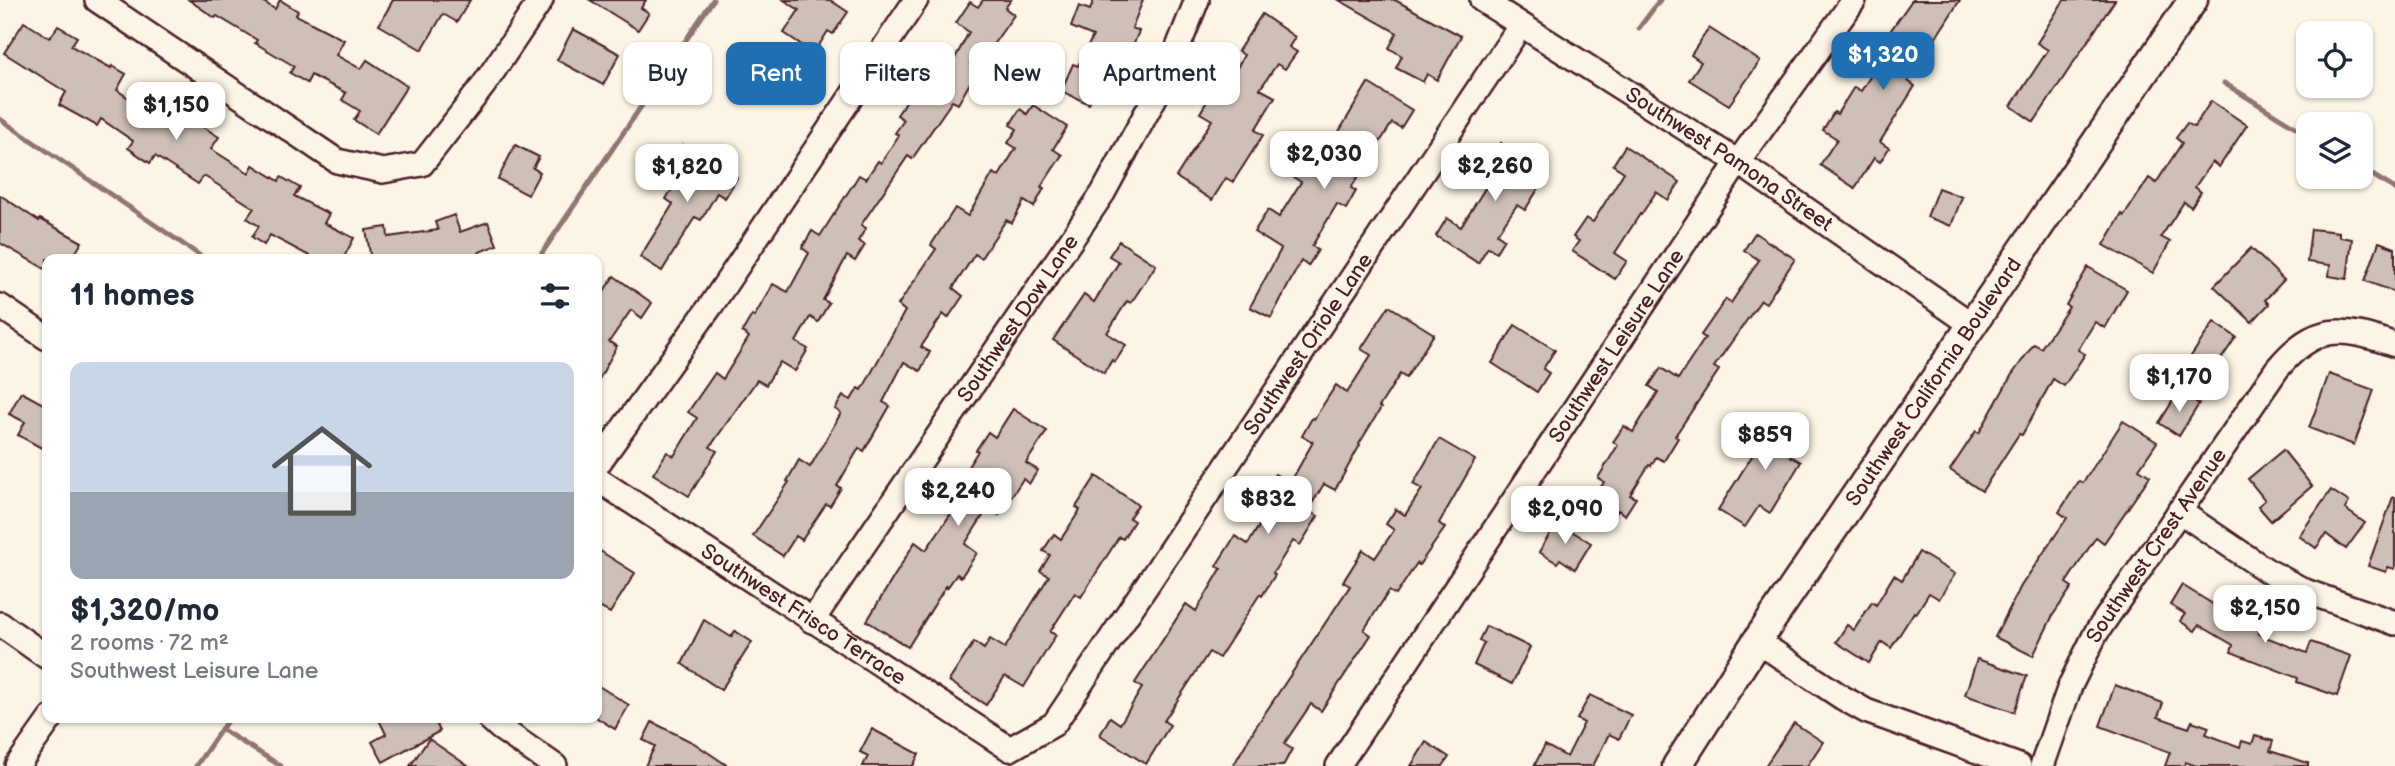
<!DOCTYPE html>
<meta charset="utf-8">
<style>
body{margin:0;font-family:"Balsamiq Sans",sans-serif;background:#f2f2f3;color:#1f2937;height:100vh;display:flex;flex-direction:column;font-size:26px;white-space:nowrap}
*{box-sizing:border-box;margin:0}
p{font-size:23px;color:#747a83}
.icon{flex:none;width:38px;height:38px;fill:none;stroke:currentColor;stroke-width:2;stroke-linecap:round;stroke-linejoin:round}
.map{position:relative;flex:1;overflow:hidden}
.drawer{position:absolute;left:42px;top:254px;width:560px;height:469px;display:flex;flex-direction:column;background:#fff;border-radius:14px;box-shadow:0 2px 5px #0004}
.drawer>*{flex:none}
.guide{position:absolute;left:623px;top:42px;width:665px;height:63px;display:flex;gap:14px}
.tools{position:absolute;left:2296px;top:21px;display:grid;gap:14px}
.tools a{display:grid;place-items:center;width:77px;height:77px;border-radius:14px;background:#fff;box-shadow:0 2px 5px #0004;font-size:35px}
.price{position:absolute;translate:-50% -60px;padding:0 16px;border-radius:14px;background:#fff;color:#222;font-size:23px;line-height:46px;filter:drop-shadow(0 2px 4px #0008)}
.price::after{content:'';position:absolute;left:50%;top:42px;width:21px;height:16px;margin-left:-10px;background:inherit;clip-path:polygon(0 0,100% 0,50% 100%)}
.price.on{background:#1f6fb2;color:#fff}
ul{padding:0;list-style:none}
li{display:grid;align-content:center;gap:14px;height:371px;padding:0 28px}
li span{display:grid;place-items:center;height:217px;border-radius:14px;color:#555}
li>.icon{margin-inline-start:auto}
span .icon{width:126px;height:126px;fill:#fffc;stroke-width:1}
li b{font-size:30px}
h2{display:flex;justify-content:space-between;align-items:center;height:84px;padding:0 28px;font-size:30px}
.pill{padding:0 24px;border-radius:14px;background:#fff;box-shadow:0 2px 5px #0004;font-size:24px;line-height:63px}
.pill.on{background:#1f6fb2;color:#fff}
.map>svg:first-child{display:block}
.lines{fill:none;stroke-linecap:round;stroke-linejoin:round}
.stream{stroke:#917474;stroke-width:5}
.building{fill:#cfc0b7;stroke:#4a1f2b;stroke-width:2}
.minor-casing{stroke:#4a1f2b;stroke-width:28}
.tertiary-casing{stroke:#4a1f2b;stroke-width:33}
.minor{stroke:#fcf5e5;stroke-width:23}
.tertiary{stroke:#fcf5e5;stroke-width:28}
.labels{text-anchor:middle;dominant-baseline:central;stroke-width:5;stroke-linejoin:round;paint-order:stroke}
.street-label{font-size:21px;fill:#4a1f2b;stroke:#fcf5e5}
</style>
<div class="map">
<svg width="2395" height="766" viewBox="0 0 2395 766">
<rect width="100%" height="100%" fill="#fcf5e5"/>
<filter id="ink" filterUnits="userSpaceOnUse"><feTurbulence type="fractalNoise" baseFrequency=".0143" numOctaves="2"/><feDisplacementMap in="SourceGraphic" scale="14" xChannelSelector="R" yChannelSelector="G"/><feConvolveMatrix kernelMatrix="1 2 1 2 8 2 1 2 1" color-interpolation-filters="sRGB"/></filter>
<g filter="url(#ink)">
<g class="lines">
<g class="stream">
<path d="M1639,28L1660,0"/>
<path d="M2224,83L2308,135"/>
<path d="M0,119L205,259"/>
<path d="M2361,168L2395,189"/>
<path d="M538,259L713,0"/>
<path d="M221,729L281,766"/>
<path d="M196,766L229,718"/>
</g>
</g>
<g class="building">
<path d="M189,0H260L275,9L280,0L298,11L296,15L344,40L336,55L361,69L367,60L407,86L376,134L354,120L360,111L342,100L346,93L311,75L307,83L290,73L294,66L255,43L257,40L217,16L215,18Z"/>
<path d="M393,0H470L457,22L443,14L422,50L379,25Z"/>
<path d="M590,0H646L641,8L649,13L638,30Z"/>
<path d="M784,0H830L848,12L833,34L828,31L814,53L784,33L799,10Z"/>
<path d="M983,0H1011L1005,8L1014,15L985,56L977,52L970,64L978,69L958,104L952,101L912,159L908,156L861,225L866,228L858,241L865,245L855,261L847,256L823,300L829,303L818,322L810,317L796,342L808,349L795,371L780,362L766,385L757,380L710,447L717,451L689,496L653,474L667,452L674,456L697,418L688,412L715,373L723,379L749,337L742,332L752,315L754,317L773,284L788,292L809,253L802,248L812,231L820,236L859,175L866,179L878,161L881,163L899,135L895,133L904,120L897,115L909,97L913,100L931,66L946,75L969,32L956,23L970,2L978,7Z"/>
<path d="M1094,0H1143L1132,28L1139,31L1131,51L1127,50L1110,88L1099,82L1089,104L1061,91L1073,64L1078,66L1093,36L1071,27L1079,6L1090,10Z"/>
<path d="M1339,0H1395L1461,36L1437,80L1427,74L1423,82L1396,68L1402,56L1389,48L1397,33Z"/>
<path d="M1912,0H1960L1908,81L1915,86L1880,142L1889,148L1880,162L1874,158L1855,188L1820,165L1837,139L1823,130L1834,112L1837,114L1854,87L1861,91L1891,44L1884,40Z"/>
<path d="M2064,0H2115L2034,122L2011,106L2048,50L2037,43Z"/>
<path d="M1262,14L1295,37L1289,47L1297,52L1285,69L1277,64L1260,89L1275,97L1255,130L1263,135L1233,182L1226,178L1212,200L1176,177L1212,120L1200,113L1212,93L1220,98L1244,55L1238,51Z"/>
<path d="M24,22L50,38L58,26L77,37L71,46L111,68L112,66L126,74L117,90L158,118L169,101L185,112L183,114L219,137L211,149L249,173L253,165L279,181L281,177L300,188L294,196L329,214L324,223L354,238L343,259H315L270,235L264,245L252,237L259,226L247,218L254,208L204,176L198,184L155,156L150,163L128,148L133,141L101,119L97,126L59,105L66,92L4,53Z"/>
<path d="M1709,28L1760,61L1729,105L1689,80L1701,62L1691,55Z"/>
<path d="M573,29L620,54L603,85L557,60Z"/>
<path d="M1368,83L1412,110L1401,128L1392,123L1351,188L1356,191L1346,209L1337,204L1312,246L1318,250L1308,266L1301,261L1271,318L1250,307L1281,249L1254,232L1268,210L1279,217L1301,182L1293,177L1304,159L1313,164L1329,137L1334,140Z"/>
<path d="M2211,101L2247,125L2219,167L2212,162L2195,187L2201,192L2191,207L2184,202L2161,237L2170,242L2153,273L2104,245L2122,214L2124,216L2149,178L2156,183L2182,143L2176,138L2187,123L2194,127Z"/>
<path d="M1033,105L1067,127L1053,149L1062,155L1041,187L1044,188L1034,207L1024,201L1012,223L1006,220L981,258L975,254L953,288L963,296L948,318L943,314L921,347L930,352L920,371L904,362L883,402L890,406L864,451L859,448L837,486L841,488L830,506L826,504L802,540L796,536L783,556L753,536L789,482L787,481L799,460L810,467L841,413L835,409L843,396L851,400L858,388L862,390L905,311L898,305L936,249L931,245L955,208L968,216L993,173L999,176L1016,148L1008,143L1017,129L1010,125L1020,109L1027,114Z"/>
<path d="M1501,143L1548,173L1525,210L1517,205L1497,234L1504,239L1496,252L1488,247L1478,263L1436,236L1447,218L1461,227L1487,185L1478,180Z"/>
<path d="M515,145L539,157L533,168L540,172L528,195L498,179Z"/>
<path d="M683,145L737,178L725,198L717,193L701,220L695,217L662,271L640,257L673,204L666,199L686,165L675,159Z"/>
<path d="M1625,146L1680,182L1668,200L1656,192L1641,215L1640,214L1615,253L1627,261L1615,279L1572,251L1579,241L1573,237L1586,218L1593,222L1624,172L1613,165Z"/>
<path d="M1938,188L1962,197L1951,226L1927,217Z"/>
<path d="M0,195L39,221L40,219L82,242L72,259H47V270L0,243Z"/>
<path d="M454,215L460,232L488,222L497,245L479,252L481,259H371L366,230L387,227L388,237L438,230L435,222Z"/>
<path d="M2311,229L2339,232V237L2352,239L2347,279L2329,276L2330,265L2307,262Z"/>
<path d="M1755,233L1795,259L1766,303L1761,300L1714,367L1719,370L1675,436L1678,438L1664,461L1656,457L1651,466L1649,465L1630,495L1636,498L1625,515L1618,510L1612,521L1589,507L1604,482L1598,478L1618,445L1613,442L1624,426L1633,432L1658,392L1649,386L1661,368L1678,379L1705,338L1701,335L1726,299L1731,303L1759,260L1744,250Z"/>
<path d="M1119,241L1156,265L1131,303L1127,301L1107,333L1126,345L1115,362L1112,360L1104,373L1053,340L1084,295L1094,302L1119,262L1109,256Z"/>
<path d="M2379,242L2395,248V292L2365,281Z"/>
<path d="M2251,248L2284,280L2265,300L2269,304L2252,322L2214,286Z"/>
<path d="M2088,267L2127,290L2105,328L2095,322L2078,350L2085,354L2064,386L2053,379L2022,435L2019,434L1982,491L1950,470L1976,431L1979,433L2011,376L2034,344L2041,348L2069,307L2066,305Z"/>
<path d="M614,276L652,303L642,318L631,310L609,342L617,346L597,383V301Z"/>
<path d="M1389,306L1434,334L1406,378L1400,374L1379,407L1381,408L1359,444L1360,445L1335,490L1324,484L1308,510L1318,516L1300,545L1293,541L1273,573L1275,575L1262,596L1260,594L1219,658L1209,652L1164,721L1170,725L1146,764L1100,735L1110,717L1120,724L1142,688L1135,683L1186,604L1196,611L1221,569L1216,566L1235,536L1248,544L1276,498L1264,491L1275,474L1290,483L1313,442L1302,436L1312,418L1314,419L1336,385L1347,393L1371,355L1361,349Z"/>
<path d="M2214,322L2236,337L2209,377L2187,362Z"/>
<path d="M1515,325L1555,350L1543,369L1549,373L1537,392L1492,363Z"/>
<path d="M2329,374L2374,390L2354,445L2309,428Z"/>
<path d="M2179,391L2199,404L2179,436L2159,423Z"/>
<path d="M21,392L47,406V451L18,435L25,422L9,414Z"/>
<path d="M1013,409L1047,431L1026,463L1038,470L1029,484L1023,479L999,515L988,508L965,544L977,553L961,577L957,574L947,588L946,586L908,647L867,621L915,542L926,550L952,512L943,506L978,451L976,450L988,432L995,437Z"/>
<path d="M1775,413L1805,433L1790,456L1801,462L1770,513L1759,506L1745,527L1718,510L1752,456L1749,453Z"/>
<path d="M2123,421L2157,442L2139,469L2150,476L2104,543L2096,537L2066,583L2072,587L2053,615L2033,656L1995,637L2021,586L2067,518L2059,512L2079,481L2083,483Z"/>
<path d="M1439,439L1475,460L1439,523L1445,528L1419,565L1417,563L1396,595L1389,591L1364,630L1371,635L1321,711L1311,704L1284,744L1292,749L1283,766H1233L1255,728L1350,586L1343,582L1363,550L1375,558L1394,530L1386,524L1396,509L1405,515L1422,489L1413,484Z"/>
<path d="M2283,450L2312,486L2271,521L2258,506L2265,500L2248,479Z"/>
<path d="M1096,476L1138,505L1129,518L1134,521L1123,539L1119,537L1081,597L1075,593L1050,632L1056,635L1024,687L1005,676L986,705L949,681L974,642L984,649L990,639L1005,648L1049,576L1040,571L1050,555L1043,551L1054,534L1061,539L1080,510L1076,507Z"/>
<path d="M2331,490L2349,502L2345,509L2365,523L2346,549L2326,534L2316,548L2299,536Z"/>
<path d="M2393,497H2395V569L2388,567L2386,572L2368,566Z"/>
<path d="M1557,522L1591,543L1575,569L1560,559L1557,563L1539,552Z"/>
<path d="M597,549L635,573L610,613L597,606Z"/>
<path d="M1919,552L1955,574L1939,599L1929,593L1916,614L1914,612L1891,648L1882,642L1869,663L1836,642L1847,625L1854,630L1872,602L1876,605L1894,575L1902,580Z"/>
<path d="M2182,585L2242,622L2243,619L2261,626L2258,634L2307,653L2311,642L2351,656L2337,696L2297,682L2298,678L2231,652L2233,645L2199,625L2195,631L2180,621L2185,614L2170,605Z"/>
<path d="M704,620L731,637L735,631L752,642L721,690L682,664Z"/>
<path d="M1486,626L1530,647L1512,684L1474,665L1484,643L1479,640Z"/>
<path d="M1977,659L2027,676L2014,712L1965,695Z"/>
<path d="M597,685L629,705L615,729L597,718Z"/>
<path d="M2115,685L2163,703L2158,717L2189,728L2192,721L2209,727L2206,734L2240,747L2242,741L2252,744L2255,736L2273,741L2270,751L2308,763V766H2197L2185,762L2184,766H2165L2170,752L2100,726Z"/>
<path d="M1590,695L1631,715L1619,739L1609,734L1593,766H1534L1545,745L1567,757L1584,723L1577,719Z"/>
<path d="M378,718H433L440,731L383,762L372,742L386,734Z"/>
<path d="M652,722L694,743L728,766H645L655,746L643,740Z"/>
<path d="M1794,723L1823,742L1807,766H1765Z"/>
<path d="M872,729L919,754L913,766H863L868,756L860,752Z"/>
<path d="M429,739L468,766H410Z"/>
<path d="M1426,742L1449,757L1443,766H1411Z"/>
</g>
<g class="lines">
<g class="minor-casing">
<g id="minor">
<path d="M97,0L337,161L383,171L422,164L483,86L541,0"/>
<path id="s1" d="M1482,0L1738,162L1971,324"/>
<path d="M0,306L47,338"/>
<path d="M597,465L712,304L916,0"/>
<path id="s2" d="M597,479L1010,749L1054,724L1521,25"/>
<path d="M2179,511L2266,570L2305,591L2395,623"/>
<path id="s3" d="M812,621L1103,193L1166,77L1197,0"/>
<path d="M0,624L47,657"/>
<path d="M1757,641L1843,698L1866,711L2019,766"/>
<path d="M489,718L500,728L555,766"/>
<path d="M17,766L51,718"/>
<path id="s4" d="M1338,766L1738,162L1854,0"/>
<path id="s5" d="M2042,766L2070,686L2096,633L2277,369C2315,323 2342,326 2395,345"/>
</g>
</g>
<g class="tertiary-casing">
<g id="tertiary">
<path id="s6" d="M1677,766L1757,641L2193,0"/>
</g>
</g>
<use href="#minor" class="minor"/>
<use href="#tertiary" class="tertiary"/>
</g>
</g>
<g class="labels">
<g class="street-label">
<text stroke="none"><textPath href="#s1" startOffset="294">Southwest Pamona Street</textPath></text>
<text stroke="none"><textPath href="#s3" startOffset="366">Southwest Dow Lane</textPath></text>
<text stroke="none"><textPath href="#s2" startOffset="1001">Southwest Oriole Lane</textPath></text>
<text stroke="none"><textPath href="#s4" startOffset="504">Southwest Leisure Lane</textPath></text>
<text stroke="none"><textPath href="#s6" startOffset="462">Southwest California Boulevard</textPath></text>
<text stroke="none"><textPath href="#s5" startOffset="250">Southwest Crest Avenue</textPath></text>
<text stroke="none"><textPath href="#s2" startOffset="247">Southwest Frisco Terrace</textPath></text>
</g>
</g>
</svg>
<div class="tools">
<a><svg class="icon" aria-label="locate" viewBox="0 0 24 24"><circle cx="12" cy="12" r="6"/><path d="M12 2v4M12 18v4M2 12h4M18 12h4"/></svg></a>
<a><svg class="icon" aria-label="layers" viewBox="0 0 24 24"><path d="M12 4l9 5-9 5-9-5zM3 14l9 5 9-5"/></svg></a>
</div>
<b class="price on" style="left:1883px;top:92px">$1,320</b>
<b class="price" style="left:176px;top:142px">$1,150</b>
<b class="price" style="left:1324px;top:191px">$2,030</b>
<b class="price" style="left:1495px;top:203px">$2,260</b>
<b class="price" style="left:687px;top:204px">$1,820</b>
<b class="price" style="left:2179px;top:414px">$1,170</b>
<b class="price" style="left:1765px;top:472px">$859</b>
<b class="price" style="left:958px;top:528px">$2,240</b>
<b class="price" style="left:1268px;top:536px">$832</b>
<b class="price" style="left:1565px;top:546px">$2,090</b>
<b class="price" style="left:2265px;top:645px">$2,150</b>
<div class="guide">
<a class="pill">Buy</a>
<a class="pill on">Rent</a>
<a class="pill">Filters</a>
<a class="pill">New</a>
<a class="pill">Apartment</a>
</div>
<section class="drawer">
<h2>11 homes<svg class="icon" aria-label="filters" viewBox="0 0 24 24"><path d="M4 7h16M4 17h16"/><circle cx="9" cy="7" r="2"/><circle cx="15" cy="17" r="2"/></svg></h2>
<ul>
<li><span style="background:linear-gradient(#c9d6e8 60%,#9aa5b1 0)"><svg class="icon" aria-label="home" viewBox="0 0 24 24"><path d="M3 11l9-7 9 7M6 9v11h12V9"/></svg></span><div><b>$1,320/mo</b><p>2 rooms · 72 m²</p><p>Southwest Leisure Lane</p></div></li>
</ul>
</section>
</div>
